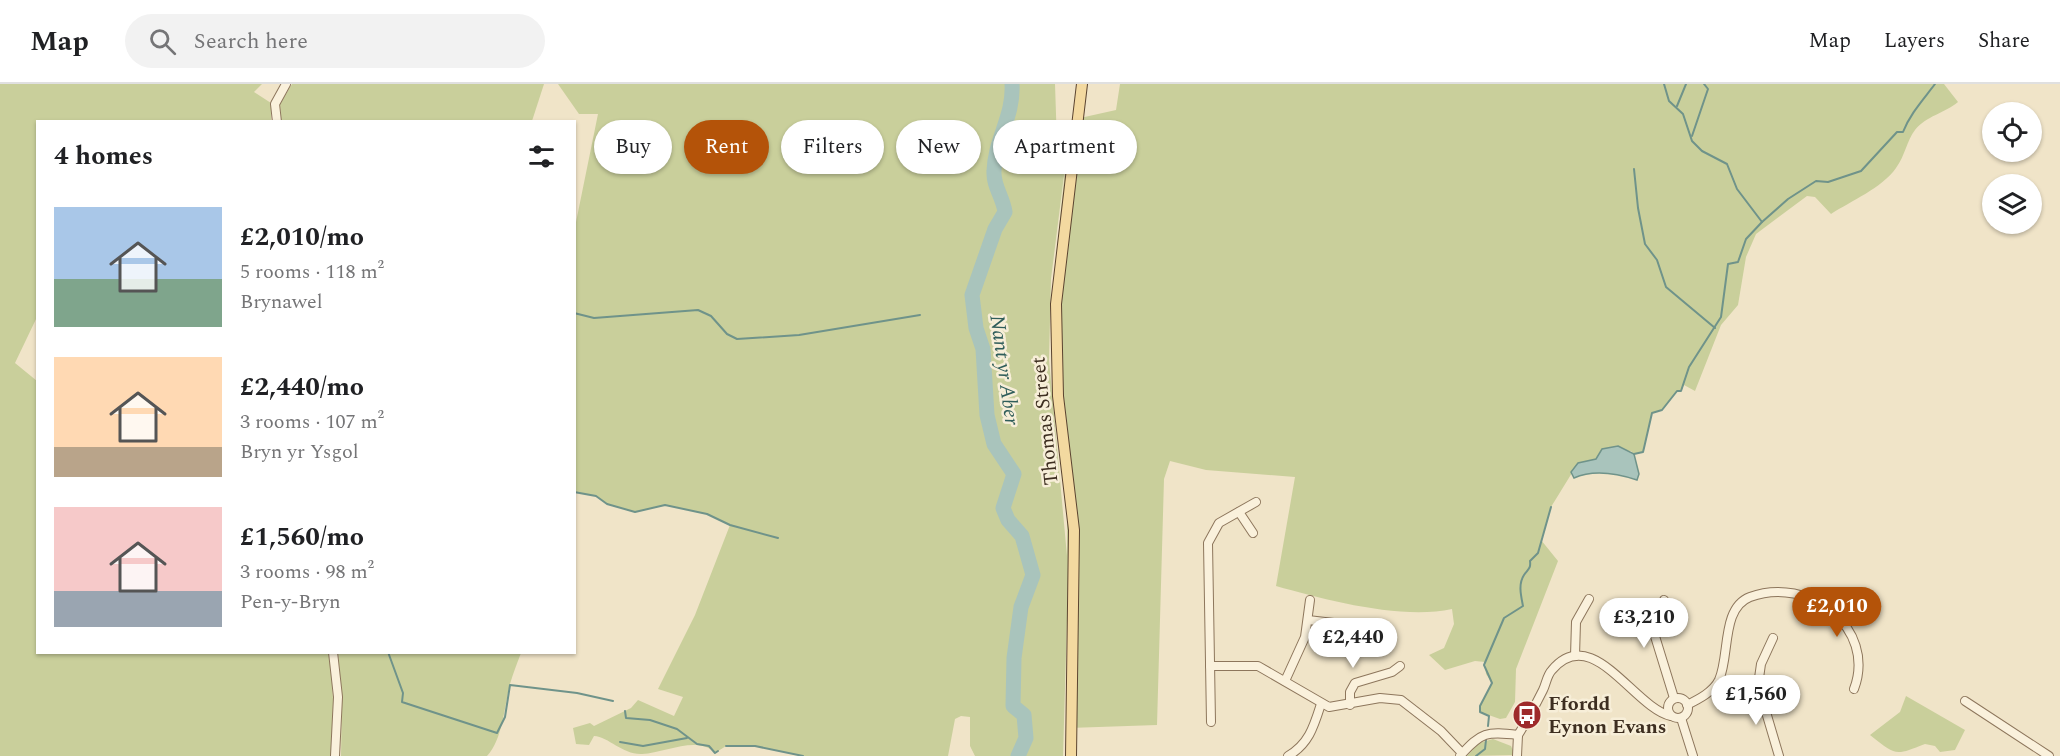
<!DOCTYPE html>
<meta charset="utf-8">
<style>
body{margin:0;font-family:Spectral,serif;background:#f2f2f2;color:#202124;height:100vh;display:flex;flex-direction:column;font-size:22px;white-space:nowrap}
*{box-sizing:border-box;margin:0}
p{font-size:20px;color:#757577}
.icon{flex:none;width:33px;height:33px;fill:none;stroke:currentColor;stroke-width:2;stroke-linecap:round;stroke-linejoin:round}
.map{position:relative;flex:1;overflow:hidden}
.panel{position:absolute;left:36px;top:36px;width:540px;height:534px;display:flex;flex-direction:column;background:#fff;border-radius:0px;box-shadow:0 2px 4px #0004}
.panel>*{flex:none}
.banner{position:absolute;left:594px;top:36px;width:570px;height:54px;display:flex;gap:12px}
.tools{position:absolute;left:1982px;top:18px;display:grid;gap:12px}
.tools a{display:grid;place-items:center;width:60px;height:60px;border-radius:50%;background:#fff;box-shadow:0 2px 4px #0004;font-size:30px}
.price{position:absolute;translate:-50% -51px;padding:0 14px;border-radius:21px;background:#fff;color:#222;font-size:20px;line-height:39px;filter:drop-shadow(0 2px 3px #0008)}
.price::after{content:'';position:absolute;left:50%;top:36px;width:18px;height:14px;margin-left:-9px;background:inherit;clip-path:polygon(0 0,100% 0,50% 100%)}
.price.on{background:#b45309;color:#fff}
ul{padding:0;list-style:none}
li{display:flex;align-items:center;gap:18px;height:150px;padding:0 18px}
li span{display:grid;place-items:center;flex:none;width:168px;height:120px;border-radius:0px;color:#555}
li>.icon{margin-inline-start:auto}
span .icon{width:72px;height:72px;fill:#fffc;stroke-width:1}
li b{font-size:26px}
h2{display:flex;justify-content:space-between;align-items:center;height:72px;padding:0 18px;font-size:26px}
.tag{padding:0 21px;border-radius:27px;background:#fff;box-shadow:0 2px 4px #0004;font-size:21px;line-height:54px}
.tag.on{background:#b45309;color:#fff}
header{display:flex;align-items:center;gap:36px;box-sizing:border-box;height:84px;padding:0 30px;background:#fff;border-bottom:2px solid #e0e0e0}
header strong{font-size:28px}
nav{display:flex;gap:33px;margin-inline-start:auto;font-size:21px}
.search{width:420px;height:54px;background:#f2f2f2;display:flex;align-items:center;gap:15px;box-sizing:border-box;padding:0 21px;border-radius:33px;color:#757577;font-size:22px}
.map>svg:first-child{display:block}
.green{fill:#c9cf9b;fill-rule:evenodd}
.water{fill:#a9c4bc;stroke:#6f938a;stroke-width:1.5}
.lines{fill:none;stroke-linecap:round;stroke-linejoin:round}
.stream{stroke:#6f938a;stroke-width:2}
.river{stroke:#a9c4bc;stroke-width:15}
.minor-casing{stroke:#8d765c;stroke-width:10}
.major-casing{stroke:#5b4430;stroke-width:12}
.minor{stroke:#faf1dc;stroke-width:8}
.major{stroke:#f3d9a0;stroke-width:10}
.labels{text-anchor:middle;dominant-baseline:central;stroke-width:5;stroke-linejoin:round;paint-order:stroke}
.street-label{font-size:20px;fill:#3d2e20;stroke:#f7eed8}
.poi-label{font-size:20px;font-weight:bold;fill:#3d2e20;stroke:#f7eed8;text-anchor:start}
.water-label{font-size:21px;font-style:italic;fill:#2f5d5a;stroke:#f7eed8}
</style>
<header>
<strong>Map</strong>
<div class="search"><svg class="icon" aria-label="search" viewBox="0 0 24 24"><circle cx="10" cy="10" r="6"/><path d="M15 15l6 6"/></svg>Search here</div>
<nav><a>Map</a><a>Layers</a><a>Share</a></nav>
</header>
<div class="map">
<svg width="2060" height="672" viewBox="0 0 2060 672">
<rect width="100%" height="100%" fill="#f0e4c8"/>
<g class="green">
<path d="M0,0H262L254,8L271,19V37L38,38L37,233L15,279L37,297L38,568L330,569L333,615L332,672H0Z"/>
<path d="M292,0H544L532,37L281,38L280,20Z"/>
<path d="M558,0H1055L1057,60L1068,61L1071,36L1116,26L1120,0H1944L1958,18C1945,29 1926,32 1915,46C1907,56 1905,72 1896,84C1882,104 1851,117 1831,130L1815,113L1807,112L1756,150L1746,173L1738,221L1721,241L1695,307L1684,301L1681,307H1677L1662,326L1652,329L1643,368L1634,370L1631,367L1602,365L1596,375L1578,379L1575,384L1551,423L1541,456L1558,477L1516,585L1515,618L1506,634L1500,635L1480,628V622L1492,599L1486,590L1485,578L1475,577L1445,586L1429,571L1444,564L1454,540L1452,525C1401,536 1326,516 1276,502L1295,393L1206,386L1170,377L1164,395L1157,641L1069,644L1068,502L1063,672H975L970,662V633L961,632L955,635L948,672H803L755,662H726L715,669C698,651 665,669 642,670C623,671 609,653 594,652L589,661L576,660L573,644L590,639L594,642L631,624L638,616L674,632L683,613L658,605L695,531L730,441L707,430L665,421L635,428L607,420L596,412L575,408V143L598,30H579ZM1067,67L1052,213L1067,422V472L1049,276L1051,195Z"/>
<path d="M338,569H521C517,579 513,590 510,600C504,623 503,655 487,672H341L342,613Z"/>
<path d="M1906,612L1965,646L1955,666L1940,668L1935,662L1925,660C1894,672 1897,672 1870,651L1900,628Z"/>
<path d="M1493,655L1511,662L1515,671L1467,672L1479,659Z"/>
</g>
<path class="water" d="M1618,362L1634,370L1639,390L1637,396C1619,390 1594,385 1574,394L1571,388L1578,379L1596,375L1602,365Z"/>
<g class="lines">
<g class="stream">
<path d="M1664,0L1669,17L1683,30L1692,57L1702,67L1727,80L1737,105L1762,138"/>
<path d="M1677,22L1686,0"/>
<path d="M1692,52L1708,5L1704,0"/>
<path d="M1634,85L1638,124L1645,160L1657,176L1666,203L1715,244"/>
<path d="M574,229L594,234L698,226L711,232L727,250L737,255L799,251L920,231"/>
<path d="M1634,370L1643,368L1644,364L1652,329L1662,326L1677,307H1681L1689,283L1721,233L1728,180L1738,178L1746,155L1762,138L1788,115L1816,97L1828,98L1861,87L1897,48H1903C1910,30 1923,16 1935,0"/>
<path d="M574,408L596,412L607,420L635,428L665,421L707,430L730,441L778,454"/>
<path d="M388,568L403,609L402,618L497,649L505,633L510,601L577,609L613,617"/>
<path d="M625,627L626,634L650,636L677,645L697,660L709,662L715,669L718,667"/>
<path d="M1488,642L1489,632L1480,628V622L1492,599L1484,581L1504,534L1523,522C1521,512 1518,500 1524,491C1528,485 1531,485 1530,477L1538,469L1551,423"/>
<path d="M620,658L643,662L687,654"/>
<path d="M726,662H755L803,672"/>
<path d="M1476,672L1485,665L1486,656"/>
</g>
<path class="river" d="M1012,0C1014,32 995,55 994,87C993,102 1003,113 1005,128L995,145L972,211L976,244L983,265L987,331L994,360L1014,390L1003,424L1008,436L1022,452L1033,491L1021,523L1014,574L1013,622L1024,631L1026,654L1018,672"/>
<g class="minor-casing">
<g id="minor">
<path d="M277,38L275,20L286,0"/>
<path d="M1239,428L1253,449"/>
<path d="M1664,516L1656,535L1654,549L1674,614"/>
<path d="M1308,536L1359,542"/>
<path d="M1773,554L1761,580L1758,601L1779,672"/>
<path d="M333,568L338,613L335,672"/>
<path d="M1575,572L1576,538L1589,515"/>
<path d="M1210,582H1258L1329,623L1380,614L1401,616L1441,647L1462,669"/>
<path d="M1285,597L1305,553L1310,516"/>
<circle cx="1678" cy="624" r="10"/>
<path d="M1965,617L2049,672"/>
<path d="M1350,621V608L1355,599L1392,588L1400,582"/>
<path d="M1687,621C1699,615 1713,608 1719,596C1730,572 1721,524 1750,513C1808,491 1877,544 1854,605"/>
<path d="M1681,634L1693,672"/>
<path d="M1211,638L1208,459L1219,439L1256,418"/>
<path d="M1518,651C1527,637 1535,622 1543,606C1546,600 1547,591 1552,586C1592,538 1634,624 1671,632"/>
<path d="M1288,672C1309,660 1314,642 1321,620"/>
<path d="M1460,672C1481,648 1487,647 1518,651"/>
<path d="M1517,672L1518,651"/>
</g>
</g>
<g class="major-casing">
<path id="major" d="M1071,672L1074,446L1058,312L1056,220L1082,0"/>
</g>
<use href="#minor" class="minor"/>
<use href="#major" class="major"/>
</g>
<defs>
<g id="bus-disc" transform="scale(1.5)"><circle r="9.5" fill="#9e2a2b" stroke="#f7eed8"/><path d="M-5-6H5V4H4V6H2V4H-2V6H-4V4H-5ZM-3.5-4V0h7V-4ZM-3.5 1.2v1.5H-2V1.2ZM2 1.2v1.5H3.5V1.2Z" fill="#fff"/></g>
</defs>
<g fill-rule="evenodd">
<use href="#bus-disc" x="1527" y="631"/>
</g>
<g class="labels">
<g class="street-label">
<text transform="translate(1045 337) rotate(-96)">Thomas Street</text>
</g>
<g class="poi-label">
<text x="1548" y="620">Ffordd<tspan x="1548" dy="23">Eynon Evans</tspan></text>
</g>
<g class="water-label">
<text transform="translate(1004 286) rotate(82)">Nant yr Aber</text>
</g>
</g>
</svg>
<div class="tools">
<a><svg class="icon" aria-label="locate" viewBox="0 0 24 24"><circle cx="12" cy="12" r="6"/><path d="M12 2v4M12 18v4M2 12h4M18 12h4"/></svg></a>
<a><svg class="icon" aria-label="layers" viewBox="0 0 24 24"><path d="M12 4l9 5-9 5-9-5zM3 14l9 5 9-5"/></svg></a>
</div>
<b class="price on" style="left:1837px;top:554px">£2,010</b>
<b class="price" style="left:1644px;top:565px">£3,210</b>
<b class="price" style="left:1353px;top:585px">£2,440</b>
<b class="price" style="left:1756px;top:642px">£1,560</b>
<div class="banner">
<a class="tag">Buy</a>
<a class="tag on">Rent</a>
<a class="tag">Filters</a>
<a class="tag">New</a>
<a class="tag">Apartment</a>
</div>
<section class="panel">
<h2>4 homes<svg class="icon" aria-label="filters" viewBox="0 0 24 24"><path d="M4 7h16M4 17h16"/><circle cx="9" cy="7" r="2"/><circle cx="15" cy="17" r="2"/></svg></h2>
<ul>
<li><span style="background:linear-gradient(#a9c7e8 60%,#7fa58c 0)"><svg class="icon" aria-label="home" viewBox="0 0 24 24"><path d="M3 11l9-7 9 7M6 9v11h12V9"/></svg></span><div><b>£2,010/mo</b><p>5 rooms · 118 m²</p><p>Brynawel</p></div></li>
<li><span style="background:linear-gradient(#ffd9b3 75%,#b9a48a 0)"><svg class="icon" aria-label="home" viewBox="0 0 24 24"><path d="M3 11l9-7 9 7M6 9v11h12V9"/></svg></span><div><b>£2,440/mo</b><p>3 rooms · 107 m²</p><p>Bryn yr Ysgol</p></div></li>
<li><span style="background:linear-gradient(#f6c9c9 70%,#9aa5b1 0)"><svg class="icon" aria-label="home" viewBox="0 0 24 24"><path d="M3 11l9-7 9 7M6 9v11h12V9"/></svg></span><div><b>£1,560/mo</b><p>3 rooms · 98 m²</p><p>Pen-y-Bryn</p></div></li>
</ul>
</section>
</div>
